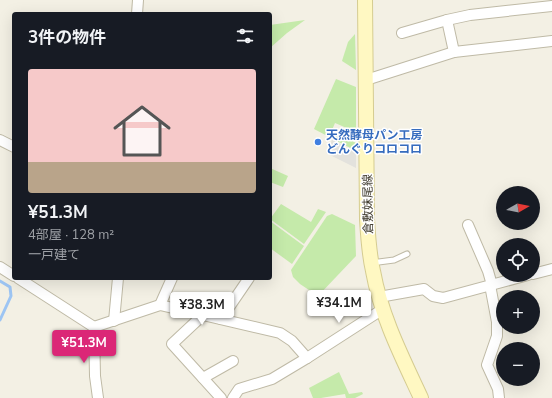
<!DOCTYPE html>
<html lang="ja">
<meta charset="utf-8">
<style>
body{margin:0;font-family:"Nunito Sans","Noto Sans JP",sans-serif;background:#242831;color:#f1f3f6;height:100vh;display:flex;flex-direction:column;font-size:15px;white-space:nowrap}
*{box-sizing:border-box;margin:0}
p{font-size:13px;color:#9ea1a6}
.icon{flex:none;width:22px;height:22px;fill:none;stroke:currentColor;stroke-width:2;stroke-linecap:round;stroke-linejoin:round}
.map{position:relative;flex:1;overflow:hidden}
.details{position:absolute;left:12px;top:12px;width:260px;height:268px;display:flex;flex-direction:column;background:#171b24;border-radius:4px;box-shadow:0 4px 16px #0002}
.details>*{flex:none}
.needle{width:26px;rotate:81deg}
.fabs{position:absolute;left:496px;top:186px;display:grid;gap:8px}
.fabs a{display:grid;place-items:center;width:44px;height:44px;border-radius:50%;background:#171b24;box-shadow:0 4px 16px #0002;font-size:20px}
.price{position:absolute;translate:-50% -34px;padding:0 9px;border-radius:4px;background:#fff;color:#222;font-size:13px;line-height:26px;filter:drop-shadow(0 1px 2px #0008)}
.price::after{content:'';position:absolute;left:50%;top:24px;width:12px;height:9px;margin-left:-6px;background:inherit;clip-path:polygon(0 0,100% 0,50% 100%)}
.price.current{background:#db2777;color:#fff}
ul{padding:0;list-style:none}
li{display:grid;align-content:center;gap:8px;height:212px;padding:0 16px}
li span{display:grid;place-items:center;height:124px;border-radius:4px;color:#555}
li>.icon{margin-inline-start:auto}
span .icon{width:72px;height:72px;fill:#fffc;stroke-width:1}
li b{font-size:17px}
h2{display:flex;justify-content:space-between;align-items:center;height:48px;padding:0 16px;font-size:17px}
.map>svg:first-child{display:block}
.green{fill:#c5eaaa}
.parking{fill:#e3e2dd}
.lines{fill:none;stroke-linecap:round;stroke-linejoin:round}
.stream{stroke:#9dc5f3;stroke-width:3}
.service-casing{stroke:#bfbaa6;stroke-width:7}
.minor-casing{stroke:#bfbaa6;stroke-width:12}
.secondary-casing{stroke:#d5cc91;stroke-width:16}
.service{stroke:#fff;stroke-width:5}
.minor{stroke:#fff;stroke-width:10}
.secondary{stroke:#fff8c2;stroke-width:14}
.shop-dot{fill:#3f7fe0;stroke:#fff;stroke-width:1.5}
.labels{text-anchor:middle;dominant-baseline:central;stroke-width:3;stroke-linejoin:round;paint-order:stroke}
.shop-label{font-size:12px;font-weight:bold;fill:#366cbe;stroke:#fff;text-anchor:start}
.street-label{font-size:12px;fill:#454134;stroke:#fff}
</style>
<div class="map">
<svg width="552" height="398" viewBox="0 0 552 398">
<rect width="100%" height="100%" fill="#f3f0e4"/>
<g class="green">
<path d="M305,20L287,33L270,48V25Z"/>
<path d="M355,34L356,70L342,61L348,42Z"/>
<path d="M336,79L356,87V132L335,123L332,130L356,143V151L314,129Z"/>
<path d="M270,168L288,176L283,187L270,182Z"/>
<path d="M281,204L311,222L318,209L326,212L304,244L270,219Z"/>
<path d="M332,214L355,225L356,256L318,296L300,284L293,277L291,270L327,216Z"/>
<path d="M270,221L304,246L292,264L270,248Z"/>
<path d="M339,372L349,394L362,392L363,394L355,398H346L345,394L321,398H313L309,388Z"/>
</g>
<path class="parking" d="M332,140L356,152V168L326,153Z"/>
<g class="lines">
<path class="stream" d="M0,281L10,287L11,296L0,320"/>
<g class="service-casing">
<path id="service" d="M371,263L394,260L407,254"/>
</g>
<g class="minor-casing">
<g id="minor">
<path d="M137,14L138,0"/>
<path d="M447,20L454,52"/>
<path d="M402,33L447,20L470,15L552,6"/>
<path d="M366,80L454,52L552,41"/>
<path d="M0,140L14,147"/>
<path d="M468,225L488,271L492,285"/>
<path d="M0,267L14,276"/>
<path d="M533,274L552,269"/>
<path d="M18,278L94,327"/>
<path d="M490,285L497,322V336L487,365L498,389L499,398"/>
<path d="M379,297L424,289L433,296L443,298L528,275"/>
<path d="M160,305L172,278"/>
<path d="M203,315L172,344L221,398"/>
<path d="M221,319L249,278"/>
<path d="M114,321L118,278"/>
<path d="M94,327L160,305L280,333L292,341L307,358"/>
<path d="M94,327L95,376L98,398"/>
<path d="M203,378L233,361"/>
<path d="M233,398L239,389L272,379L307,358L383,309"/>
</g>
</g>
<g class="secondary-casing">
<path id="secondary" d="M365,0L367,219C368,236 369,254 373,271C381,316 402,357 421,398"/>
</g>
<use href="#service" class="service"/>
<use href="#minor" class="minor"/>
<use href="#secondary" class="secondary"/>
</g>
<circle class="shop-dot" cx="318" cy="142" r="4"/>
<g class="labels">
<g class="shop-label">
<text x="326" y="135">天然酵母パン工房<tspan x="326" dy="14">どんぐりコロコロ</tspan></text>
</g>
<g class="street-label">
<text transform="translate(368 204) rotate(-91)">倉敷妹尾線</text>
</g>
</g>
</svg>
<div class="fabs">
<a><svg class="needle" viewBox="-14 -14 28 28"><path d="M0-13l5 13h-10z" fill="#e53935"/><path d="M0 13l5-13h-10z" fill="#9ea1a6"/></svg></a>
<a><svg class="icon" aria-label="locate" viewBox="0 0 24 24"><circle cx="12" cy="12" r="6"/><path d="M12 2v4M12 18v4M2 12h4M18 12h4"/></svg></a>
<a>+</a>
<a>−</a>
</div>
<b class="price" style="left:339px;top:324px">¥34.1M</b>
<b class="price" style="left:202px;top:326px">¥38.3M</b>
<b class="price current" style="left:84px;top:364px">¥51.3M</b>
<section class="details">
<h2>3件の物件<svg class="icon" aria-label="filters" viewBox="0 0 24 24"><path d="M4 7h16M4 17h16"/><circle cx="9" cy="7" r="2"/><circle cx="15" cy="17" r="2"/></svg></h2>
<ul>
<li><span style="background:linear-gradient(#f6c9c9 75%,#b9a48a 0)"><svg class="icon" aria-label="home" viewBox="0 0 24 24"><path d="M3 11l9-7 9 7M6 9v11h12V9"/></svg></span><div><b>¥51.3M</b><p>4部屋 · 128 m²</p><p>一戸建て</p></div></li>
</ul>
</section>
</div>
